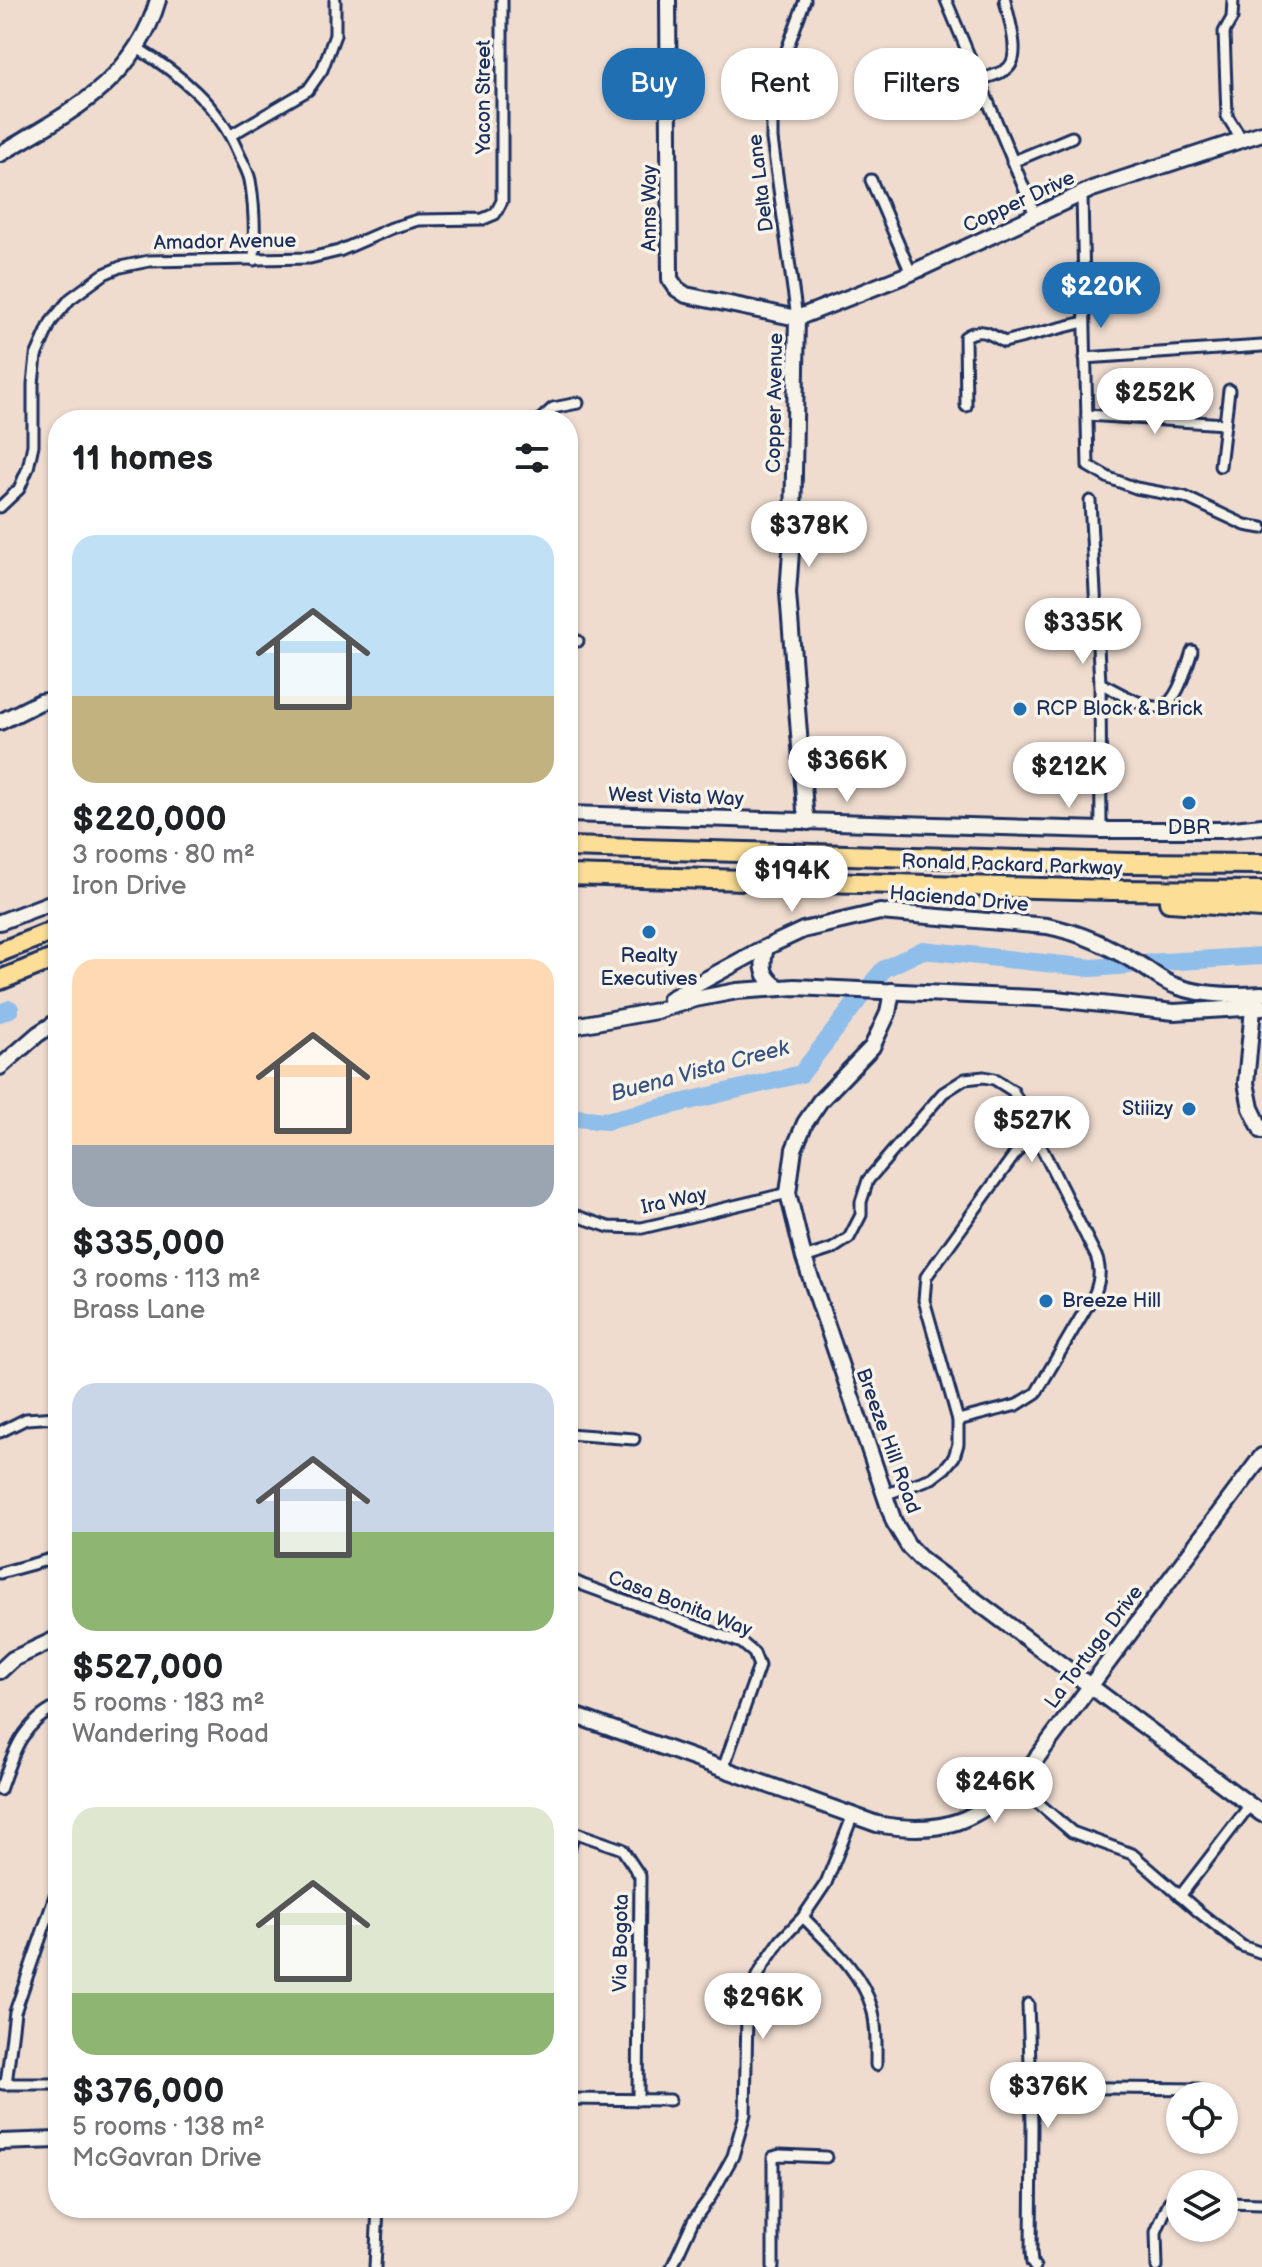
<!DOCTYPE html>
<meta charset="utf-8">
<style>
body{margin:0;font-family:"Balsamiq Sans",sans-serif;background:#f2f2f2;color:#202124;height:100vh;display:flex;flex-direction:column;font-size:30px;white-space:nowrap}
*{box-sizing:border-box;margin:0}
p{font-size:26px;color:#757577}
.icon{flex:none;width:44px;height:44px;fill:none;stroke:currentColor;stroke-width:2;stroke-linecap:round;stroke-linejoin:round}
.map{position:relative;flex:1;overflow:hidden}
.drawer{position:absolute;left:48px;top:410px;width:530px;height:1808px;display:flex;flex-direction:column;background:#fff;border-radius:32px;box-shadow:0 2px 6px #0004}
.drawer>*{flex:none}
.top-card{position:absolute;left:602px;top:48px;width:540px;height:72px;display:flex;gap:16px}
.buttons{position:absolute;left:1166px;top:2082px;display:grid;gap:16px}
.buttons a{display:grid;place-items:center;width:72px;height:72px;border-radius:50%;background:#fff;box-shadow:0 2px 6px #0004;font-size:40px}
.price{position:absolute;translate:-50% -68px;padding:0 18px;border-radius:28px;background:#fff;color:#222;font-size:26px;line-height:52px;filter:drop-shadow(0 2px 4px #0008)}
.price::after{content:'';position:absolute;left:50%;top:48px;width:24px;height:18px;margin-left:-12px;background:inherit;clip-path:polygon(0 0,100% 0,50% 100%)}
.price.current{background:#1f6fb2;color:#fff}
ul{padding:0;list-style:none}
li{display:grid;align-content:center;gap:16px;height:424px;padding:0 24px}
li span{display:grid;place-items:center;height:248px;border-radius:24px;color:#555}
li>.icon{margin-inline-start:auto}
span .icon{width:144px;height:144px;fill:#fffc;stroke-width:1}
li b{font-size:34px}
h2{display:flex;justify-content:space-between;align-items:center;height:96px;padding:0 24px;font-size:34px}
.tag{padding:0 28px;border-radius:32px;background:#fff;box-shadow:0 2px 6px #0004;font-size:28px;line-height:72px}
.tag.current{background:#1f6fb2;color:#fff}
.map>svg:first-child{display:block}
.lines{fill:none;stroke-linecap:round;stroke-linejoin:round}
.river{stroke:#8fbeea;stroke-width:18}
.street-casing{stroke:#1b2f5e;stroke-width:15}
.secondary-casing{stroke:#1b2f5e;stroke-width:20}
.highway-casing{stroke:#1b2f5e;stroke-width:24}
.street{stroke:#f7f3e8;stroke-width:9}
.secondary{stroke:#f7f3e8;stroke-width:14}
.highway{stroke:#fcde96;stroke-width:18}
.poi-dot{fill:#1f6fb2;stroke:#f7f3e8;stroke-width:3}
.labels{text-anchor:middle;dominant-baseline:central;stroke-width:7;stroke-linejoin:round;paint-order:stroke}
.street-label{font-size:20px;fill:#1b2f5e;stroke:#f7f3e8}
.poi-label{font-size:20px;fill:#1b2f5e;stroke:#f7f3e8;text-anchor:start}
.water-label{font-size:22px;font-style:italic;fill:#385381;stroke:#f7f3e8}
</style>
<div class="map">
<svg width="1262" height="2267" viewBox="0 0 1262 2267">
<rect width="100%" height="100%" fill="#efdccf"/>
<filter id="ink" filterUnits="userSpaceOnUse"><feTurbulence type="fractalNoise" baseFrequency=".0125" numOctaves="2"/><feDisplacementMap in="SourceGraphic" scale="16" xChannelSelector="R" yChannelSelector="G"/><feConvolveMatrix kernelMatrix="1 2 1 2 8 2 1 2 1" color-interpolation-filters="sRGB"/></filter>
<g filter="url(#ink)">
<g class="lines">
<g class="river">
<path d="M1147,963L1262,956"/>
<path d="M873,982L884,969L923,950L1092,968L1130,965"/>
<path d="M0,1013L10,1009"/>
<path d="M568,1117L606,1121L801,1074L859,999"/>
</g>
<g class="street-casing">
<g id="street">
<path d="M946,0L1036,217"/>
<path d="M1233,0L1232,18L1224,32L1227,116L1242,140"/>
<path d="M137,48C180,74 218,105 238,152C242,161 248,171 250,180C255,207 255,233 254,260"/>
<path d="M979,80C988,77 1001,74 1008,68C1022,55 1008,17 1005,0"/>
<path d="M231,135L308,90L322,70L335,35V0"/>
<path d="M1012,162L1072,137"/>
<path d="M871,180L911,273"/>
<path d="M1082,196L1088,466L1109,478L1136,488L1185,497L1245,525L1262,528"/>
<path d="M797,318L772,139V100L775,82L805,0"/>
<path d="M1085,358L1262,346"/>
<path d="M966,406L965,337C980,327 990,333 1004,342L1084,322"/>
<path d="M1087,415L1225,424"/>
<path d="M540,420L553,408L578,403"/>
<path d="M1220,466L1229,390"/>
<path d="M1090,501L1100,683L1101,830"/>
<path d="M0,507L19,489L28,468L33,445V384L36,356L51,322L70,299L104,274L120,267L149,261L310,258L339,251L392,228L418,220L483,219L495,214L502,201V0"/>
<path d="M568,638L578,641"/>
<path d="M1100,683C1162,715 1169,725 1192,651"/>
<path d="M568,1213L609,1227L642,1228L788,1193"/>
<path d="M804,1258L832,1249L849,1238L861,1215V1202L868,1180L943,1093L965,1079L984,1077L994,1079L1013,1091L1096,1256C1101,1268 1100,1280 1095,1293L1036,1393L1017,1405L958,1420"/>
<path d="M0,1432L26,1419L58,1417"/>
<path d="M568,1434L634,1439"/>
<path d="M884,1495L932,1478L945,1468L954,1457L958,1444V1420L924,1300L926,1277L1018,1150L1025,1143L1038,1138"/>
<path d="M0,1573L58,1557"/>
<path d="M568,1578L583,1585L742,1643L754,1653L759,1666L723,1769"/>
<path d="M1016,1784L1072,1832L1132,1854L1199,1912L1242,1946L1262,1953"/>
<path d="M0,1790C13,1753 21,1724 58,1706"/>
<path d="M568,1830L622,1849L640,1876L638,2100"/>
<path d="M568,1853L574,1833"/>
<path d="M1180,1896L1250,1805"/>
<path d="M803,1917C829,1944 861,1971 872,2008C877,2026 876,2046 876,2065"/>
<path d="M1028,2004L1032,2123L1031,2252L1032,2263L1035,2267"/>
<path d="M3,2084H58"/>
<path d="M6,2084L15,2012L58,1887"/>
<path d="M1030,2087L1198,2089"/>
<path d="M568,2099L670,2100"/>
<path d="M1224,2203L1262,2204"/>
<path d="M375,2267L378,2208"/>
<path d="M672,2267L693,2221L711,2196L733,2156L745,2114L747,2014L752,1988L763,1966L781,1940L803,1917L826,1883L853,1815"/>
<path d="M773,2267V2157L780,2155L826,2157"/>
<path d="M1157,2267L1156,2232L1169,2202H1180"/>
</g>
</g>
<g class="secondary-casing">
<g id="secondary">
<path d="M668,0L670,279L677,289L686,295L797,318L911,273L1092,189L1262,133"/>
<path d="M0,154C68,113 134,83 158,0"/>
<path d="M797,318L793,524L788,593L805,810L808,822"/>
<path d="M0,722L40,702L58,699"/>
<path d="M568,814L1101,830H1224L1262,826"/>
<path d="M0,922L58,900"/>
<path d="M766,948C761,966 762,978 780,988"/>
<path d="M892,991L888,1013L872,1047L820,1101L805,1123L794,1149L788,1193L804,1258L894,1522L909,1547L924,1562L1262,1814"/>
<path d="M1254,998L1246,1083L1251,1108L1262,1131"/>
<path d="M670,999L758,951L803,930L880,912L1047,926C1082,933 1108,946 1139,964C1151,971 1163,982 1176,986C1203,996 1234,996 1262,994"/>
<path d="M568,1027L656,1011L695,999L737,991L795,987L1056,999L1174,1012L1262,1007"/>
<path d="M0,1067L38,1034L58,1021"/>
<path d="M0,1671L13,1659L58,1638"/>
<path d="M568,1713L877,1824C940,1836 976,1822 1021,1779L1262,1456"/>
<path d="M0,2142L58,2140"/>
</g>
</g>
<g class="highway-casing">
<g id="highway">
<path d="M568,847L1126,863L1262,864"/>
<path d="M568,875L1111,890L1262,891"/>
<path d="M1169,902L1262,908"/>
<path d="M0,952L58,929"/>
<path d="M0,980L58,957"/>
</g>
</g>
<use href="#street" class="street"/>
<use href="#secondary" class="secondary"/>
<use href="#highway" class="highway"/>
</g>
</g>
<g class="poi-dot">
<circle cx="1020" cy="709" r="8"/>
<circle cx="1189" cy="803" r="8"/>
<circle cx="649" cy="932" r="8"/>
<circle cx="1189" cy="1109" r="8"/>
<circle cx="1046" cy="1301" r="8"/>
</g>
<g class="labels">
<g class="street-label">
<text transform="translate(484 97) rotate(-90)">Yacon Street</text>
<text transform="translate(761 183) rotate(-97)">Delta Lane</text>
<text transform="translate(1019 202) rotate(-25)">Copper Drive</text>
<text transform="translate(650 208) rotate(-90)">Anns Way</text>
<text transform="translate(225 242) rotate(-1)">Amador Avenue</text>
<text transform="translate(775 403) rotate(-89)">Copper Avenue</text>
<text transform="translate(676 797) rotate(2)">West Vista Way</text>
<text transform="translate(1012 865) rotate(2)">Ronald Packard Parkway</text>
<text transform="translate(959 899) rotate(5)">Hacienda Drive</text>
<text transform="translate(674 1201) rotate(-12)">Ira Way</text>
<text transform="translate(888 1441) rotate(70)">Breeze Hill Road</text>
<text transform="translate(680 1604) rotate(21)">Casa Bonita Way</text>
<text transform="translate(1094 1647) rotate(-53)">La Tortuga Drive</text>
<text transform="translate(621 1943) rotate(-89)">Via Bogota</text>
</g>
<g class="poi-label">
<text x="1036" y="709">RCP Block &amp; Brick</text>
<text x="1189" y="828" text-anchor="middle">DBR</text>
<text x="649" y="956" text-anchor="middle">Realty<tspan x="649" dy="23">Executives</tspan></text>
<text x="1173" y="1109" text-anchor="end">Stiiizy</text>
<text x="1062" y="1301">Breeze Hill</text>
</g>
<g class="water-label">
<text transform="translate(700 1071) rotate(-15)">Buena Vista Creek</text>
</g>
</g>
</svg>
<div class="buttons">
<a><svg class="icon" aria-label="locate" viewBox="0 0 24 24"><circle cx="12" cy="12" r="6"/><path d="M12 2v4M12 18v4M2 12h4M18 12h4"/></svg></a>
<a><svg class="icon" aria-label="layers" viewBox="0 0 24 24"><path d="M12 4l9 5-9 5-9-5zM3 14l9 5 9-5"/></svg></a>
</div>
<b class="price current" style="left:1101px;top:330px">$220K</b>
<b class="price" style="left:1155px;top:436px">$252K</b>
<b class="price" style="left:809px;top:569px">$378K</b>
<b class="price" style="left:1083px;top:666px">$335K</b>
<b class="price" style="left:847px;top:804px">$366K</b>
<b class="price" style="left:1069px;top:810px">$212K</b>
<b class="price" style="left:792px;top:914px">$194K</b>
<b class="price" style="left:1032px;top:1164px">$527K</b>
<b class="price" style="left:995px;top:1825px">$246K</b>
<b class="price" style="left:763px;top:2041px">$296K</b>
<b class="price" style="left:1048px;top:2130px">$376K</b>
<div class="top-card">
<a class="tag current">Buy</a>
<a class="tag">Rent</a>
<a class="tag">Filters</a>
</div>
<section class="drawer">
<h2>11 homes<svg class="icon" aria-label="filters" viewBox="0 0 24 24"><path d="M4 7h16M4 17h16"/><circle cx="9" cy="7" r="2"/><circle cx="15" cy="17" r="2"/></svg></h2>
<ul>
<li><span style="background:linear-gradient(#bfe0f5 65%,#c2b280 0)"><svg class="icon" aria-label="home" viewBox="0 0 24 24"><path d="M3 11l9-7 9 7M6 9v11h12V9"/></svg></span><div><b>$220,000</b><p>3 rooms · 80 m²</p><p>Iron Drive</p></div></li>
<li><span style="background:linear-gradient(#ffd9b3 75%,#9aa5b1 0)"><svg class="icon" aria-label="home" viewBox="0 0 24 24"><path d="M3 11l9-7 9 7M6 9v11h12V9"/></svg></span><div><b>$335,000</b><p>3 rooms · 113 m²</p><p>Brass Lane</p></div></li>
<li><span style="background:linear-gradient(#c9d6e8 60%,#8fb573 0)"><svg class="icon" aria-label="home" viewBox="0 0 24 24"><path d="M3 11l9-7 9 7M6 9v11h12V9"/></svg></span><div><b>$527,000</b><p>5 rooms · 183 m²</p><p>Wandering Road</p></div></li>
<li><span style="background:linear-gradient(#dfe7d0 75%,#8fb573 0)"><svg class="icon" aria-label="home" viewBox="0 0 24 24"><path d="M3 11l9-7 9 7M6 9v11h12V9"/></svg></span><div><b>$376,000</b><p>5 rooms · 138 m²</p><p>McGavran Drive</p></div></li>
</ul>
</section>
</div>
